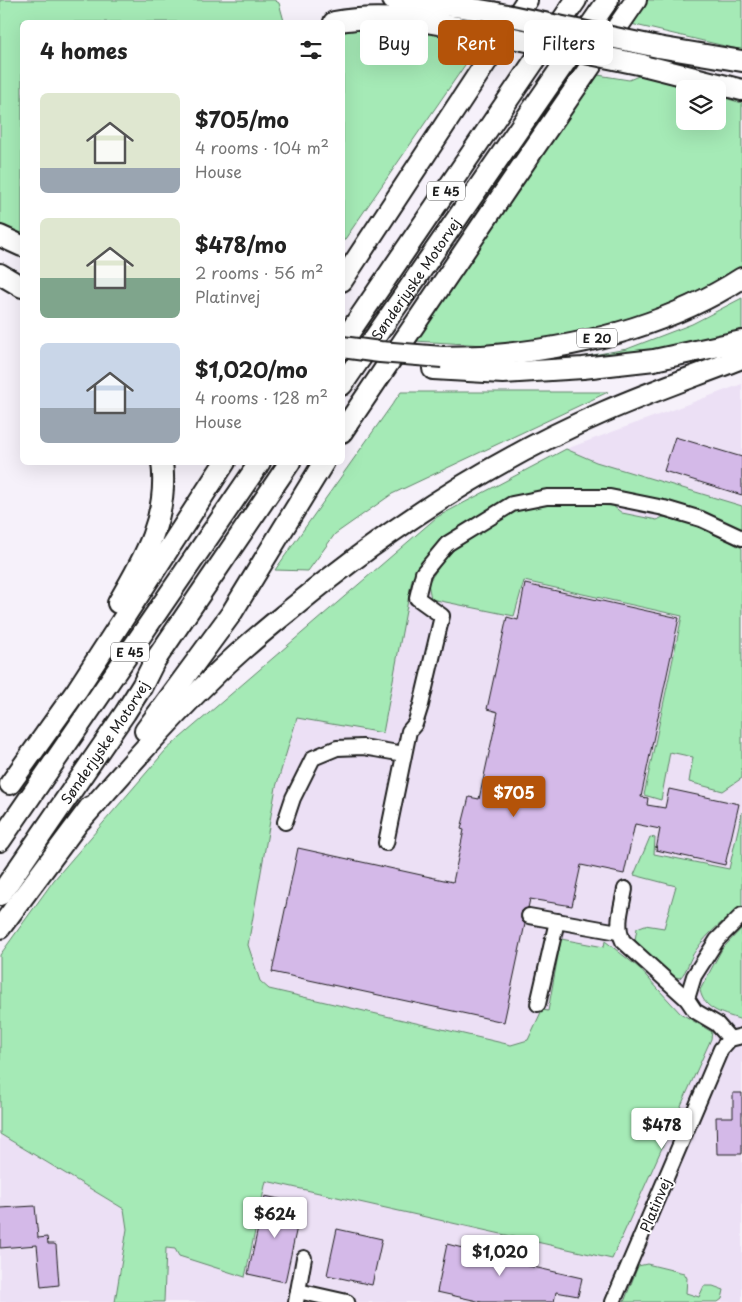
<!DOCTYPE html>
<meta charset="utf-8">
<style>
body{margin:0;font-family:"Playpen Sans",sans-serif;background:#f6f6f6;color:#222;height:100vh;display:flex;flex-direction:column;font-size:19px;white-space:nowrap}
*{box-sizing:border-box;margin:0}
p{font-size:16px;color:#767676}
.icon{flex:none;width:28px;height:28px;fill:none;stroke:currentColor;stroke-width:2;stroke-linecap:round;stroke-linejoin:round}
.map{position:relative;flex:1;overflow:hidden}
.sheet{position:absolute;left:20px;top:20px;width:325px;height:445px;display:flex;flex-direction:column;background:#fff;border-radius:8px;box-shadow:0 5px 20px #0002}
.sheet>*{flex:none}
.top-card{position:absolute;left:360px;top:20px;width:306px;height:45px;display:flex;gap:10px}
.buttons{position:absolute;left:676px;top:80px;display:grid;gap:10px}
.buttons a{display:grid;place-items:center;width:50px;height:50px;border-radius:8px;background:#fff;box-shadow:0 5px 20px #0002;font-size:25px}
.price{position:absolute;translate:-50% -42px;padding:0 11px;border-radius:5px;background:#fff;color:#222;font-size:16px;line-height:32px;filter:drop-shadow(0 1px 2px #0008)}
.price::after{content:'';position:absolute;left:50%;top:30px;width:15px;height:11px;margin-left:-8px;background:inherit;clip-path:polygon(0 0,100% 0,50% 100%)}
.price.selected{background:#b45309;color:#fff}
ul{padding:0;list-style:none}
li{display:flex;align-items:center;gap:15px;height:125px;padding:0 20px}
li span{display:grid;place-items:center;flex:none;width:140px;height:100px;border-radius:8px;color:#555}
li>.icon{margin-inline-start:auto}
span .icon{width:60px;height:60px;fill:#fffc;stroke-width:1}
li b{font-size:21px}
h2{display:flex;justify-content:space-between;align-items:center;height:60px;padding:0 20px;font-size:21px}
.chip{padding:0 18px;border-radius:8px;background:#fff;box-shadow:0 5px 20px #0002;font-size:18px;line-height:45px}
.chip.selected{background:#b45309;color:#fff}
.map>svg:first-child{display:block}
.built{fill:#ece0f5}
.green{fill:#a5eab6;stroke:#608369}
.building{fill:#d4b9e8;stroke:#1c1c1c}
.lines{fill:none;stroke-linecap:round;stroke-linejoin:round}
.minor-casing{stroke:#1c1c1c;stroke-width:18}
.highway-casing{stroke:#1c1c1c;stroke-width:24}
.minor{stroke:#fff;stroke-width:14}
.highway{stroke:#fff;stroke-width:20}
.highway-bridge-casing{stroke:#1c1c1c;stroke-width:24;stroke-linecap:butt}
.highway-bridge{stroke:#fff;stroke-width:20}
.labels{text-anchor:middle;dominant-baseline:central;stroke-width:4;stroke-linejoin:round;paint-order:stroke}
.shield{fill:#fff;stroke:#606060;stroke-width:1}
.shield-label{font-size:12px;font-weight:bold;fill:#1c1c1c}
.street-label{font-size:14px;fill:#1c1c1c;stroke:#fff}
</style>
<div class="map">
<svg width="742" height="1302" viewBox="0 0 742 1302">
<rect width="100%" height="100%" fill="#f6f1fa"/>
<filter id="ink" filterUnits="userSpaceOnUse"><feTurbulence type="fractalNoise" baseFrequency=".02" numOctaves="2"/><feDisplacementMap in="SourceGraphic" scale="10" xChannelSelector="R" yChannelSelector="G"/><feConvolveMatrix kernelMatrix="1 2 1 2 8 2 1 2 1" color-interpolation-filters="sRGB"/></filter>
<g filter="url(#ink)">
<g class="built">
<path d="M742,384V1302H164L168,1171L83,1105L166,750L437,517L566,449Z"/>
<path d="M0,1134L124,1209L127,1229L115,1302H0Z"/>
</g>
<g class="green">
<path d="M0,0H274L279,3L284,21L282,22H22V234L0,224Z"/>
<path d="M647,0H742V50L631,24Z"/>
<path d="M391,27L465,38L476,49L343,242V32Z"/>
<path d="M598,75L629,80L641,75L690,89H685V121H718V96L742,103V267L713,284L617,326L503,346L414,341Z"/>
<path d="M742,298V336L699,347L530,366L627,349L692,324Z"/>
<path d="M401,392H608L392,494L335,534L308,571L275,570Z"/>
<path d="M566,449L596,462L742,506V532L694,510L651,498L613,491L573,490L529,493L498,504L457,528L423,564L412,579L383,733L297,718L276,787L248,945L260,981L269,989L511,1045L528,1040L542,1010L548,1011L561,939L604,947L605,941L638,967L680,1013L712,1032L711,1039L612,1259L266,1181L245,1277L179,1256L175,1249L166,1248L164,1302H115L127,1229L124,1209L0,1134V955L54,880L166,750L437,517Z"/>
<path d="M577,504L613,506L622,513L657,520L663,517L683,521L711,532L742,548V778L723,791L689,782L693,757L670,752L661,800L644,795L682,616L524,581L514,616L431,599L428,583L443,561L466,538L499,516L534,506Z"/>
<path d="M742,812V906C726,919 708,932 696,950C689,959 688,970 680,978L671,976L635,940L637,928L645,925L664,928L676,886L634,875L650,837L655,838L654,854L729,869Z"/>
<path d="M742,928V1020C725,1014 704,1011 700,990L722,949Z"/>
<path d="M647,1264L684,1273L687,1278L686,1293L699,1297L704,1286H713L724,1290L722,1299L718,1302H624L638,1266Z"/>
</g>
<g class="building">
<path d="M675,437L742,457V495L664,471Z"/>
<path d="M525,584L679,618L641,797L648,798L647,805L665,808L669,789L739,804L725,865L656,850L660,829L635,824L624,874L581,865L572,906L530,899L528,908L522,911L521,918L525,924L504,1022L272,972L298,848L453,882L464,830L461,829L469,797L479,799L498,712L487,709L507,617L518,620Z"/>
<path d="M733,1093H742V1154H717L716,1117H733Z"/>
<path d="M265,1196L302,1204L285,1282L248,1274Z"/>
<path d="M35,1206L38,1238L47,1237L48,1244H54L56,1245L59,1285L41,1287L37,1245L0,1248V1208Z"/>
<path d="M337,1229L382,1239L372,1285L327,1275Z"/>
<path d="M476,1243L513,1251L511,1262L582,1278L578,1296L556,1292L554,1302H482L437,1292L447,1244L474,1251Z"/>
</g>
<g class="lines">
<g class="minor-casing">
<g id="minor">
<path d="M285,822L293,798L313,758L337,748L363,747L404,754"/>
<path d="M386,843L409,731L415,724L421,705L442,616L417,598L423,573L447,544L512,504L547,497H610L664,508L701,519L742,538"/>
<path d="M625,889C622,907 615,925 623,941L687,999"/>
<path d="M529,916L618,932"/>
<path d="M538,1004L557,921"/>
<path d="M730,1039L717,1024L695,1011L687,999L694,976L717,940L742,915"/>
<path d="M298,1291L347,1302"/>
<path d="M296,1302L304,1258"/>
<path d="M613,1302L721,1049L730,1039L742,1036"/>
</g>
</g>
<g class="highway-casing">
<g id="highway">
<path d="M393,0L462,7L492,12"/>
<path d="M334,22C383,13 431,22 479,31"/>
<path d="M658,47L742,61"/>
<path d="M643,65L742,90"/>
<path d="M0,236L22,246"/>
<path d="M0,274L22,287"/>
<path d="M342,281L527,0"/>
<path d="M342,343L576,0"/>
<path d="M442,357C459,356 478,357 495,355C581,347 669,325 742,278"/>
<path d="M433,369L503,373L583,368L654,360L742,341"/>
<path id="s1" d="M342,385L608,0"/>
<path d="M342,432L507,188L636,0"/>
<path d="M118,603C144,559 169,516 162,462"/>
<path d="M145,731L231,614L324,462"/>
<path d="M10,784L77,690L225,462"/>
<path d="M82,819C123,773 163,726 207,683C233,657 261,633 290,610C385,531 491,461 604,412C649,392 696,376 742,358"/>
<path d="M0,841L260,462"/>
<path id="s2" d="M0,895L125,713L142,686L154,662L290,462"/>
<path d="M0,928L90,807"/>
</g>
</g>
<use href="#minor" class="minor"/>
<use href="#highway" class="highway"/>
<g class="highway-bridge-casing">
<g id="highway-bridge">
<path d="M492,12L658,47"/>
<path d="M479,31L643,65"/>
<path d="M342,347L380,352L442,357"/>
</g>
</g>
<use href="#highway-bridge" class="highway-bridge"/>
</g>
</g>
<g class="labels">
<g class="shield">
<rect x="427" y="181.5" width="38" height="19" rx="4"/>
<rect x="577" y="328.5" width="40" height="19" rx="4"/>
<rect x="111" y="642.5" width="38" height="19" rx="4"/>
</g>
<g class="shield-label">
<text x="446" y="191">E 45</text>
<text x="597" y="338">E 20</text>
<text x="130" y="652">E 45</text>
</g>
<g class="street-label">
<text stroke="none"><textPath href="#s1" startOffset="129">Sønderjyske Motorvej</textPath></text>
<text stroke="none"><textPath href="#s2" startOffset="185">Sønderjyske Motorvej</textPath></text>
<text transform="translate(655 1205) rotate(-67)">Platinvej</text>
</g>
</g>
</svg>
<div class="buttons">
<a><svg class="icon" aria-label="layers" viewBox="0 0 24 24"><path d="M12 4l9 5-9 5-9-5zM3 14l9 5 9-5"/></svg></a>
</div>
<b class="price selected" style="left:514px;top:818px">$705</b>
<b class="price" style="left:662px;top:1150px">$478</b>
<b class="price" style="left:275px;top:1239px">$624</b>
<b class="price" style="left:500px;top:1277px">$1,020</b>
<div class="top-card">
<a class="chip">Buy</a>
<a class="chip selected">Rent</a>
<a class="chip">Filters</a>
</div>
<section class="sheet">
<h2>4 homes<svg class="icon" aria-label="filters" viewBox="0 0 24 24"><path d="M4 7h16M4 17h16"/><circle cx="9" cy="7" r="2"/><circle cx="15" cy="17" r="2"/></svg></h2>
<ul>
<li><span style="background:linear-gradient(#dfe7d0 75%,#9aa5b1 0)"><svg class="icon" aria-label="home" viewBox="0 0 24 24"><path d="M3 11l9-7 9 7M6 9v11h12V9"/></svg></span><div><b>$705/mo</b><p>4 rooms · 104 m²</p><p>House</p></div></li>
<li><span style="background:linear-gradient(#dfe7d0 60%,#7fa58c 0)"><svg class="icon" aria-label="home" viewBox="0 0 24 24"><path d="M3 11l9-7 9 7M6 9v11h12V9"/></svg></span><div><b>$478/mo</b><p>2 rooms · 56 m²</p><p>Platinvej</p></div></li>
<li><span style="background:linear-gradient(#c9d6e8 65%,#9aa5b1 0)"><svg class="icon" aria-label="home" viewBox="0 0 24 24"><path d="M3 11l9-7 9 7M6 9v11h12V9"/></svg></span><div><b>$1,020/mo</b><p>4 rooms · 128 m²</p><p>House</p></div></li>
</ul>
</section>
</div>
